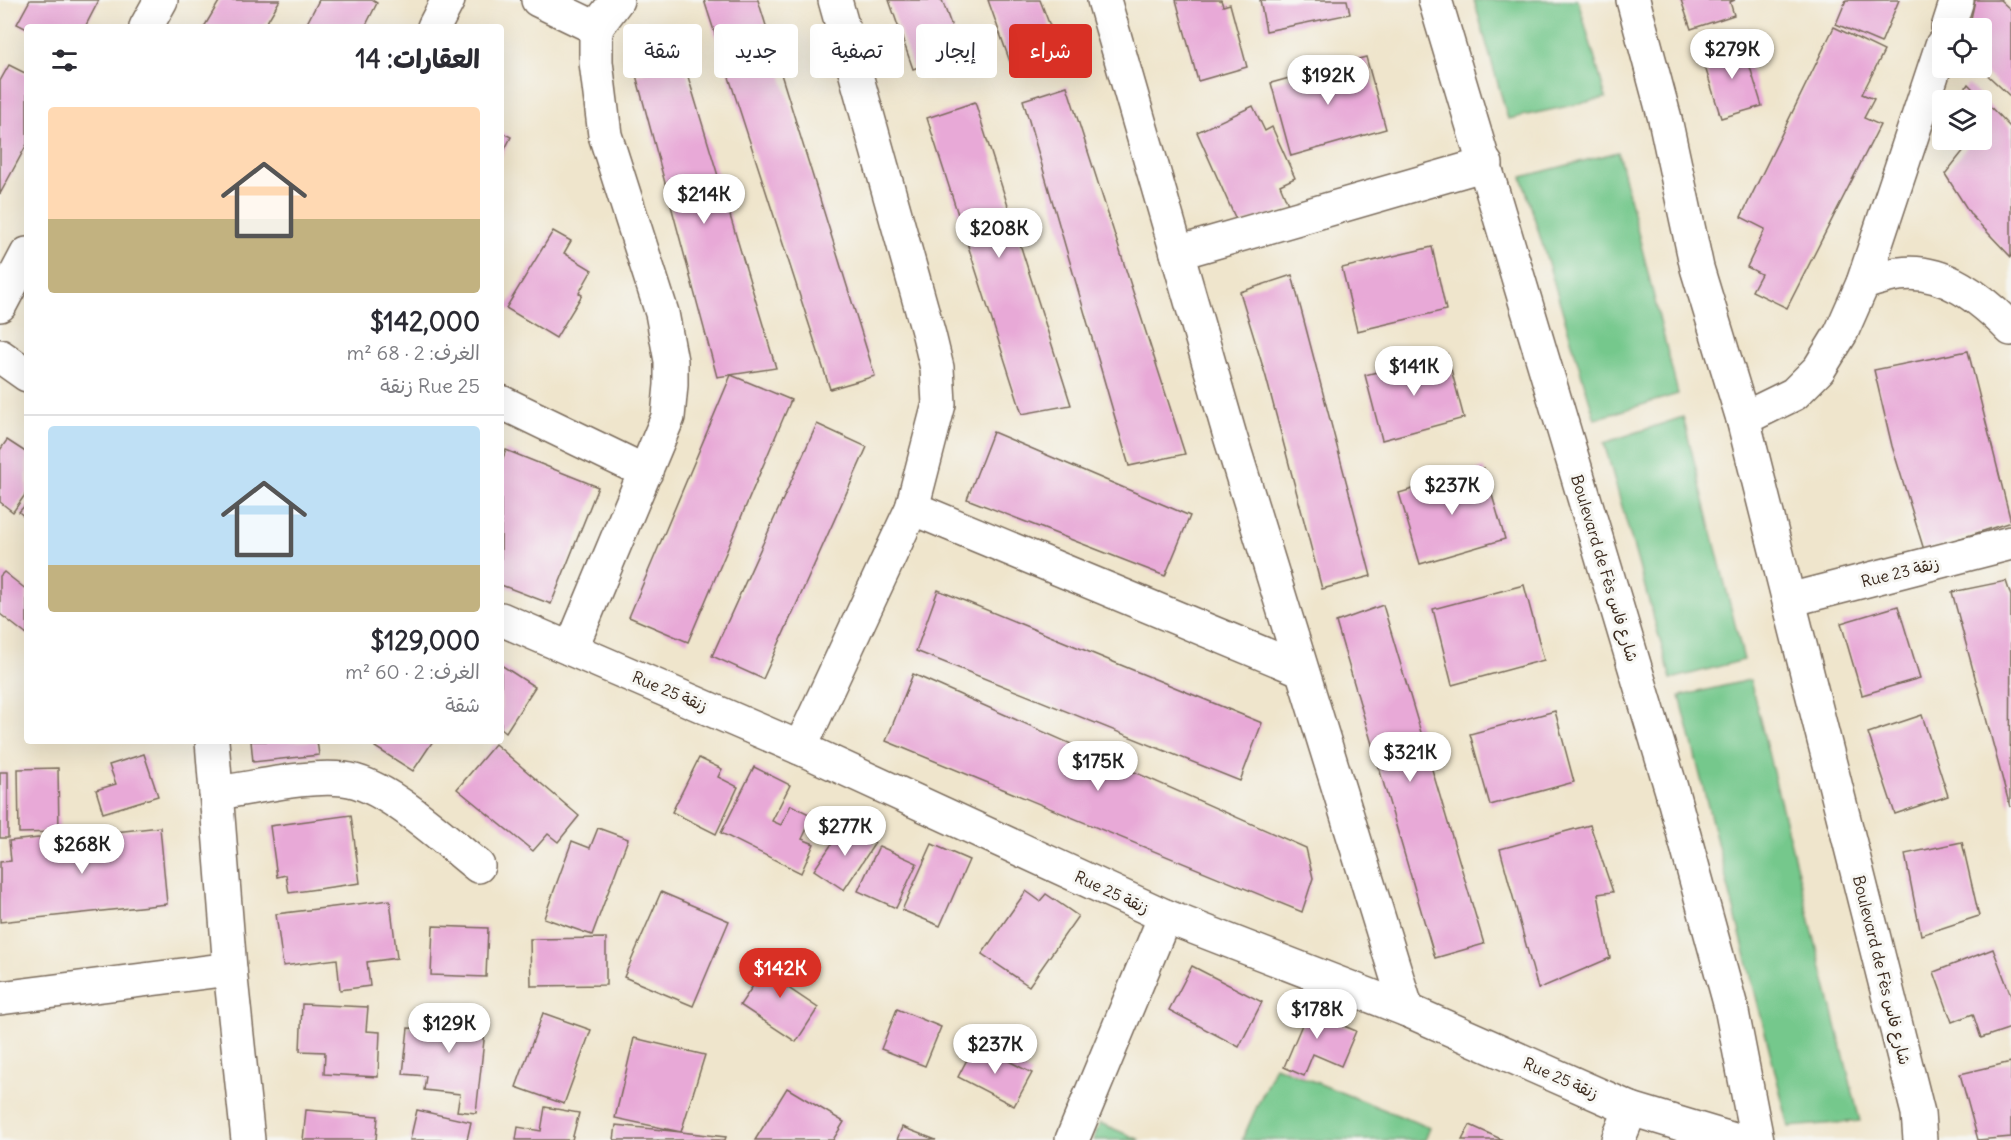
<!DOCTYPE html>
<html lang="ar">
<meta charset="utf-8">
<style>
body{margin:0;font-family:Delius,"Playpen Sans Arabic",sans-serif;background:#f7f7f7;color:#2b2b33;direction:rtl;height:100vh;display:flex;flex-direction:column;font-size:22px;white-space:nowrap}
*{box-sizing:border-box;margin:0}
p{font-size:20px;color:#7c7c81}
.icon{flex:none;width:33px;height:33px;fill:none;stroke:currentColor;stroke-width:2;stroke-linecap:round;stroke-linejoin:round}
.map{position:relative;flex:1;overflow:hidden;direction:ltr}
.drawer{position:absolute;left:24px;top:24px;width:480px;height:720px;display:flex;flex-direction:column;background:#fff;border-radius:6px;box-shadow:0 6px 24px #0002;direction:rtl}
.drawer>*{flex:none}
.guide{position:absolute;left:522px;top:24px;width:570px;height:54px;direction:rtl;display:flex;gap:12px}
.tools{position:absolute;left:1932px;top:18px;display:grid;gap:12px}
.tools a{display:grid;place-items:center;width:60px;height:60px;border-radius:6px;background:#fff;box-shadow:0 6px 24px #0002;font-size:30px}
.price{position:absolute;translate:-50% -51px;padding:0 14px;border-radius:21px;background:#fff;color:#222;font-size:20px;line-height:39px;filter:drop-shadow(0 2px 3px #0008)}
.price::after{content:'';position:absolute;left:50%;top:36px;width:18px;height:14px;margin-left:-9px;background:inherit;clip-path:polygon(0 0,100% 0,50% 100%)}
.price.active{background:#d93025;color:#fff}
ul{padding:0;list-style:none}
li{display:grid;align-content:center;gap:12px;height:318px;padding:0 24px}
li+li{border-top:2px solid #e1e1e2}
li span{display:grid;place-items:center;height:186px;border-radius:6px;color:#555}
li>.icon{margin-inline-start:auto}
span .icon{width:108px;height:108px;fill:#fffc;stroke-width:1}
li b{font-size:26px}
h2{display:flex;justify-content:space-between;align-items:center;height:72px;padding:0 24px;font-size:26px}
.chip{padding:0 21px;border-radius:6px;background:#fff;box-shadow:0 6px 24px #0002;font-size:21px;line-height:54px}
.chip.active{background:#d93025;color:#fff}
.map>svg:first-child{display:block}
.green{fill:#74c88c;stroke:#587955;stroke-width:1.5}
.building{fill:#e8a9d7}
.lines{fill:none;stroke-linecap:round;stroke-linejoin:round}
.minor-casing{stroke:#7a6b5b;stroke-width:36}
.secondary-casing{stroke:#7a6b5b;stroke-width:36}
.minor{stroke:#fff;stroke-width:33}
.secondary{stroke:#fff;stroke-width:33}
.labels{text-anchor:middle;dominant-baseline:central;stroke-width:6;stroke-linejoin:round;paint-order:stroke}
.street-label{font-size:16px;fill:#3b2a1e;stroke:#f6f6f2}
</style>
<div class="map">
<svg width="2011" height="1140" viewBox="0 0 2011 1140">
<rect width="100%" height="100%" fill="#f6f6f2"/>
<filter id="ink" filterUnits="userSpaceOnUse"><feTurbulence type="fractalNoise" baseFrequency=".0167" numOctaves="2"/><feDisplacementMap in="SourceGraphic" scale="12" xChannelSelector="R" yChannelSelector="G"/><feConvolveMatrix kernelMatrix="1 2 1 2 8 2 1 2 1" color-interpolation-filters="sRGB"/></filter>
<filter id="wash" filterUnits="userSpaceOnUse"><feTurbulence type="fractalNoise" baseFrequency=".008" numOctaves="4" result="noise"/><feDisplacementMap in="SourceGraphic" scale="24" xChannelSelector="R" yChannelSelector="G"/><feGaussianBlur stdDeviation="1.35" result="paint"/><feColorMatrix in="noise" values="0 0 0 0 0 0 0 0 0 0 0 0 0 0 0 0 0 1.4 0 .05"/><feComposite in="paint" operator="in"/></filter>
<g filter="url(#wash)">
<rect width="100%" height="100%" fill="#efe5cc"/>
<g class="green">
<path d="M1474,0H1578L1606,98L1508,119Z"/>
<path d="M1618,152L1678,394L1595,419L1522,177Z"/>
<path d="M1683,417L1744,660L1671,679L1604,443Z"/>
<path d="M1750,680L1860,1121L1789,1127L1680,696Z"/>
<path d="M1275,1066L1430,1128L1425,1140H1242Z"/>
<path d="M1100,1123L1140,1140H1093Z"/>
</g>
<g id="blocks">
<g class="building">
<path d="M30,0H99L85,27L27,29L17,24Z"/>
<path d="M220,0H280L264,27H204Z"/>
<path d="M319,0H372L377,3L365,27H305Z"/>
<path d="M704,0H758L875,376L830,389Z"/>
<path d="M889,0H942L961,52L913,69Z"/>
<path d="M988,0H1040L1062,57L1014,73Z"/>
<path d="M1176,0H1221L1223,6L1230,4L1247,67L1198,81Z"/>
<path d="M1260,0H1347L1350,14L1266,31Z"/>
<path d="M1681,0H1735L1730,2L1734,15L1691,29Z"/>
<path d="M1846,0H1899L1881,43L1836,24Z"/>
<path d="M1975,0H2000L2011,10V97L1980,68L1982,28H1969Z"/>
<path d="M1834,27L1884,51L1862,94L1874,99L1864,118L1880,125L1787,308L1752,291L1761,274L1747,267L1765,229L1741,217Z"/>
<path d="M1742,41L1762,106L1721,118L1701,54Z"/>
<path d="M1366,57L1386,129L1291,156L1271,83Z"/>
<path d="M683,60L776,368L717,377L636,75Z"/>
<path d="M9,65L27,74V144L0,194V81Z"/>
<path d="M1968,84L2011,128V257L1971,215L1945,174L1972,140H1982V100H1958Z"/>
<path d="M1067,86L1185,454L1129,466L1023,100Z"/>
<path d="M975,102L1071,405L1022,414L927,118Z"/>
<path d="M1253,106L1265,131L1272,127L1295,178L1280,185L1290,209L1238,224L1197,132Z"/>
<path d="M501,132L511,137L501,157Z"/>
<path d="M553,231L571,241L564,253L592,270L579,293L582,295L556,338L506,308Z"/>
<path d="M1432,247L1446,310L1357,331L1342,268Z"/>
<path d="M1292,275L1371,576L1322,589L1266,377L1240,292Z"/>
<path d="M1968,351L2011,522L1924,550L1892,446L1874,370Z"/>
<path d="M1447,354L1464,418L1382,440L1365,375Z"/>
<path d="M731,375L791,400L688,642L629,617Z"/>
<path d="M817,424L867,447L763,679L712,656Z"/>
<path d="M993,432L1190,516L1165,576L967,499Z"/>
<path d="M7,440L27,453V492L13,512L0,502V450Z"/>
<path d="M506,450L598,487L551,604L501,585V463Z"/>
<path d="M1484,468L1505,539L1420,564L1399,493Z"/>
<path d="M27,503V519L19,512Z"/>
<path d="M4,572L27,590V635L0,614V576Z"/>
<path d="M2006,581L2011,596L2010,807L1952,592Z"/>
<path d="M1524,585L1544,660L1452,685L1433,609Z"/>
<path d="M938,590L1262,723L1240,781L916,651Z"/>
<path d="M1383,605L1484,944L1435,958L1336,622Z"/>
<path d="M1898,606L1920,678L1862,695L1841,623Z"/>
<path d="M501,665L535,687L506,732L501,728Z"/>
<path d="M913,674L1306,848L1313,878L1302,912L886,741Z"/>
<path d="M1555,711L1574,782L1490,805L1470,734Z"/>
<path d="M1922,715L1948,796L1895,814L1868,733Z"/>
<path d="M251,741H317L319,755L253,762Z"/>
<path d="M379,741H433L413,771L375,747Z"/>
<path d="M495,744L579,816L558,842L548,834L533,851L457,789Z"/>
<path d="M144,754L158,796L103,813L96,790L116,784L109,765Z"/>
<path d="M699,758L722,769L718,777L738,787L716,834L672,812Z"/>
<path d="M754,767L790,785L772,821L781,825L791,805L813,816L802,839L814,844L801,873L721,833Z"/>
<path d="M58,768L59,832L19,833L18,769Z"/>
<rect x="0" y="772" width="8" height="66"/>
<path d="M351,815L360,883L289,893L286,875L277,877L270,826Z"/>
<path d="M846,823L875,843L844,890L814,870Z"/>
<path d="M1590,825L1613,892L1598,894L1610,958L1538,989L1500,849Z"/>
<path d="M160,827L167,904L0,922V862L11,861L9,841L89,833L91,857L99,856L97,834Z"/>
<path d="M598,828L628,839L592,935L544,918L572,841L590,848Z"/>
<path d="M1962,842L1979,916L1921,935L1905,854Z"/>
<path d="M932,844L969,860L940,926L902,910Z"/>
<path d="M879,846L917,863L896,908L858,891Z"/>
<path d="M1026,891L1040,901L1046,894L1078,916L1029,986L982,954Z"/>
<path d="M661,892L729,921L693,1006L624,977Z"/>
<path d="M390,900L397,958L367,962L370,986L340,990L337,959L283,966L276,914Z"/>
<path d="M433,926L488,928L486,977L431,975Z"/>
<path d="M606,938V985L531,986L530,939Z"/>
<path d="M1993,949L2011,996V1028L1981,1038L1973,1014L1952,1022L1934,972Z"/>
<path d="M776,952L800,968L787,987L818,1008L796,1042L740,1005Z"/>
<path d="M1192,966L1262,1002L1239,1047L1169,1010Z"/>
<path d="M1287,1002L1356,1031L1341,1066L1313,1054L1304,1076L1284,1067L1304,1020L1282,1011Z"/>
<path d="M302,1004L368,1007L366,1031L380,1032L378,1077L324,1074L325,1052L300,1051Z"/>
<path d="M430,1007L487,1013L476,1113L457,1111L460,1094L424,1090L426,1076L403,1074L408,1028L427,1029Z"/>
<path d="M897,1009L941,1027L925,1066L881,1049Z"/>
<path d="M543,1013L591,1030L564,1104L516,1087Z"/>
<path d="M634,1038L705,1055L681,1132L726,1137L725,1140H614L616,1125L681,1132L615,1118Z"/>
<path d="M975,1044L1032,1073L1014,1106L958,1077Z"/>
<path d="M2011,1062V1137L1978,1140L1960,1074Z"/>
<path d="M787,1088L844,1122L833,1140H755Z"/>
<path d="M545,1107L579,1113L572,1140H516L518,1127L541,1131Z"/>
<path d="M306,1110L378,1116L376,1140H303Z"/>
<path d="M417,1110L471,1122L467,1140H410Z"/>
<path d="M1470,1125L1503,1140H1462Z"/>
<path d="M902,1127L936,1140H897Z"/>
</g>
</g>
</g>
<g filter="url(#ink)">
<use href="#blocks" fill-opacity="0" stroke="#7a6b5b" stroke-width="1.5"/>
<g class="lines">
<g class="minor-casing">
<g id="minor">
<path d="M538,0L596,28V62L605,135L662,313L671,361V385L668,417L571,649"/>
<path d="M1104,0L1230,436L1407,1010"/>
<path d="M146,27L161,0"/>
<path d="M434,27L448,0"/>
<path d="M596,28L617,0"/>
<path d="M1948,28L1957,0"/>
<path d="M1177,253L1486,164"/>
<path d="M1863,283C1875,280 1887,275 1899,274C1944,268 1982,299 2011,329"/>
<path d="M0,305L27,254"/>
<path d="M0,356L27,375"/>
<path d="M501,402L646,472"/>
<path d="M1743,419L1794,394L1819,369L1841,333L1863,283L1942,45"/>
<path d="M912,508L1300,669"/>
<path d="M1789,600L2011,543"/>
<path d="M501,619L800,748L1165,916L1407,1010L1631,1109L1734,1140"/>
<path d="M212,741L230,969L248,1140"/>
<path d="M800,748L912,508L939,404L937,368L929,335L835,0"/>
<path d="M216,793C257,788 303,775 344,779C385,783 445,840 478,866"/>
<path d="M0,998L230,969"/>
<path d="M1072,1140L1165,916"/>
<path d="M1618,1140L1631,1109"/>
</g>
</g>
<g class="secondary-casing">
<g id="secondary">
<path d="M1435,0L1671,788L1731,1007L1757,1140"/>
<path d="M1633,0L1665,119L1697,268L1743,419L1918,1113L1920,1140"/>
</g>
</g>
<use href="#minor" class="minor"/>
<use href="#secondary" class="secondary"/>
</g>
</g>
<g class="labels">
<g class="street-label">
<text transform="translate(1605 568) rotate(73)">Boulevard de Fès شارع فاس</text>
<text transform="translate(1900 572) rotate(-14)">Rue 23 زنقة</text>
<text transform="translate(670 691) rotate(23)">Rue 25 زنقة</text>
<text transform="translate(1112 892) rotate(25)">Rue 25 زنقة</text>
<text transform="translate(1882 970) rotate(76)">Boulevard de Fès شارع فاس</text>
<text transform="translate(1561 1078) rotate(24)">Rue 25 زنقة</text>
</g>
</g>
</svg>
<div class="tools">
<a><svg class="icon" aria-label="locate" viewBox="0 0 24 24"><circle cx="12" cy="12" r="6"/><path d="M12 2v4M12 18v4M2 12h4M18 12h4"/></svg></a>
<a><svg class="icon" aria-label="layers" viewBox="0 0 24 24"><path d="M12 4l9 5-9 5-9-5zM3 14l9 5 9-5"/></svg></a>
</div>
<b class="price" style="left:1732px;top:80px">$279K</b>
<b class="price" style="left:1328px;top:106px">$192K</b>
<b class="price" style="left:704px;top:225px">$214K</b>
<b class="price" style="left:999px;top:259px">$208K</b>
<b class="price" style="left:1414px;top:397px">$141K</b>
<b class="price" style="left:1452px;top:516px">$237K</b>
<b class="price" style="left:1410px;top:783px">$321K</b>
<b class="price" style="left:1098px;top:792px">$175K</b>
<b class="price" style="left:845px;top:857px">$277K</b>
<b class="price" style="left:82px;top:875px">$268K</b>
<b class="price active" style="left:780px;top:999px">$142K</b>
<b class="price" style="left:1317px;top:1040px">$178K</b>
<b class="price" style="left:449px;top:1054px">$129K</b>
<b class="price" style="left:995px;top:1075px">$237K</b>
<div class="guide">
<a class="chip active">شراء</a>
<a class="chip">إيجار</a>
<a class="chip">تصفية</a>
<a class="chip">جديد</a>
<a class="chip">شقة</a>
</div>
<section class="drawer">
<h2>العقارات: 14<svg class="icon" aria-label="filters" viewBox="0 0 24 24"><path d="M4 7h16M4 17h16"/><circle cx="9" cy="7" r="2"/><circle cx="15" cy="17" r="2"/></svg></h2>
<ul>
<li><span style="background:linear-gradient(#ffd9b3 60%,#c2b280 0)"><svg class="icon" aria-label="home" viewBox="0 0 24 24"><path d="M3 11l9-7 9 7M6 9v11h12V9"/></svg></span><div><b>$142,000</b><p>الغرف: 2 · 68 m²</p><p>Rue 25 زنقة</p></div></li>
<li><span style="background:linear-gradient(#bfe0f5 75%,#c2b280 0)"><svg class="icon" aria-label="home" viewBox="0 0 24 24"><path d="M3 11l9-7 9 7M6 9v11h12V9"/></svg></span><div><b>$129,000</b><p>الغرف: 2 · 60 m²</p><p>شقة</p></div></li>
</ul>
</section>
</div>
